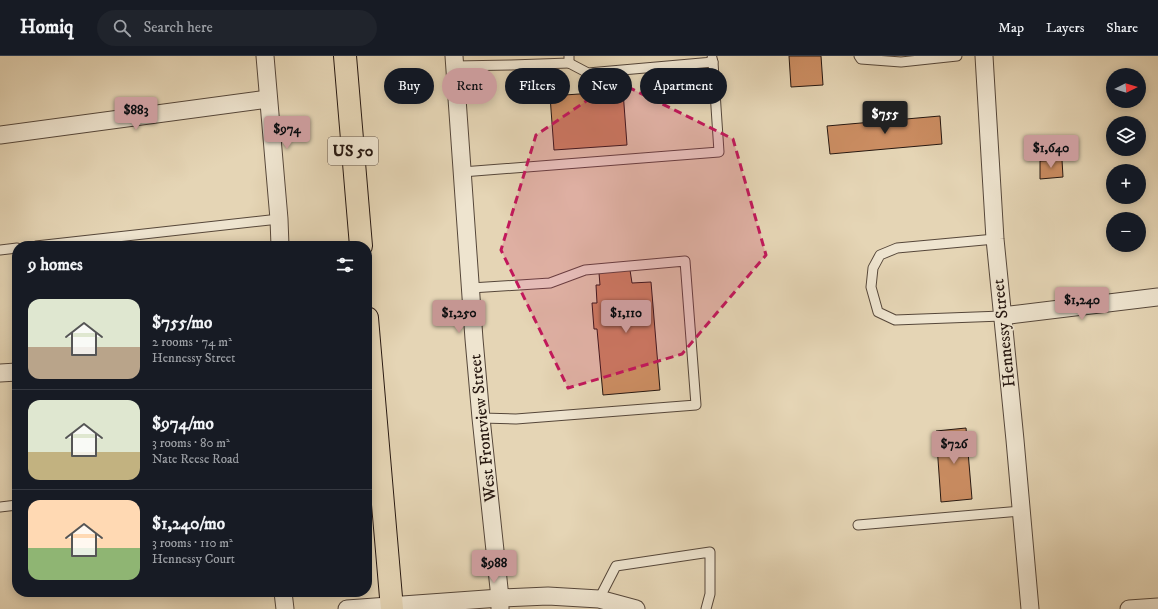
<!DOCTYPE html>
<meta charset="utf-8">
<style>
body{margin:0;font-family:"IM FELL DW Pica",serif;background:#20242c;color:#f1f3f6;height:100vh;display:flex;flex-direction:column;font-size:15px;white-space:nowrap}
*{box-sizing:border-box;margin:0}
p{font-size:13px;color:#9ea1a6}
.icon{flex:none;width:22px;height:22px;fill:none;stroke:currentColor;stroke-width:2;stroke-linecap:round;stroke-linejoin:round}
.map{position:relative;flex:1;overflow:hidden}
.drawer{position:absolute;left:12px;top:185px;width:360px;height:356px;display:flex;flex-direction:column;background:#171b24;border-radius:16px;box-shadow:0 2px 10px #0003}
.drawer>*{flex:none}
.hud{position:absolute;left:384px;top:12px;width:380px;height:36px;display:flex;gap:8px}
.needle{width:26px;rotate:85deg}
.buttons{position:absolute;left:1106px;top:12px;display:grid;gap:8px}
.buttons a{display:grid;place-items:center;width:40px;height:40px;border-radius:50%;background:#171b24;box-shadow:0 2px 10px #0003;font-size:20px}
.price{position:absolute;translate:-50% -34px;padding:0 9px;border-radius:4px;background:#c59692;color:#111;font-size:13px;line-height:26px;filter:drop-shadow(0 1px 2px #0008)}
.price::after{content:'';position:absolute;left:50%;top:24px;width:12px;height:9px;margin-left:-6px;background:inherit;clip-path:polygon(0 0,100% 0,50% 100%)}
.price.current{background:#222;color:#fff}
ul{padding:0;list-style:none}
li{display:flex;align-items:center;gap:12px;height:100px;padding:0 16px}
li+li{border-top:1px solid #363941}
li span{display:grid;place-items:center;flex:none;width:112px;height:80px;border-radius:12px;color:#555}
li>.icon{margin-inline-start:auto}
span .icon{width:48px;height:48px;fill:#fffc;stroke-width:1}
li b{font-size:17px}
h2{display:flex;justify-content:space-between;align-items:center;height:48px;padding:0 16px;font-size:17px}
.chip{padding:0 14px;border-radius:18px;background:#171b24;box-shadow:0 2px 10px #0003;font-size:14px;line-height:36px}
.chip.current{background:#c59692;color:#111}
header{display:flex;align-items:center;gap:24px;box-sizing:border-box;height:56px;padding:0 20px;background:#171b24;border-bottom:1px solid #363941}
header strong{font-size:19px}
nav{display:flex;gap:22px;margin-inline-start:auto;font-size:14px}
.search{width:280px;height:36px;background:#20242c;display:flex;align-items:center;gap:10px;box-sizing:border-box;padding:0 14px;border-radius:22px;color:#9ea1a6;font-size:15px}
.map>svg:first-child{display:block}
.building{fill:#cb8d62;stroke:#271811}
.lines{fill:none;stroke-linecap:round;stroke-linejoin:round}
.lane-casing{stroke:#56473a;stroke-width:11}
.street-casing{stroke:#56473a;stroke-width:19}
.highway-casing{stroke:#271811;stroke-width:24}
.lane{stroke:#eee4cf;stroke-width:9}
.street{stroke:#eee4cf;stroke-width:17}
.highway{stroke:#e5d5b5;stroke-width:22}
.marked{fill:#c2185b;fill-opacity:0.2;stroke:#c2185b;stroke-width:3;stroke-dasharray:8 5;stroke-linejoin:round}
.labels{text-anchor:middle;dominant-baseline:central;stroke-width:3.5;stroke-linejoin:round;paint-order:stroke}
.shield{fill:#eee4cf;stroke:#63554a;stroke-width:1}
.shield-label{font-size:16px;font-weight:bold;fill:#271811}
.street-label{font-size:17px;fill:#271811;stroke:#eee4cf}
</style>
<header>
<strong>Homiq</strong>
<div class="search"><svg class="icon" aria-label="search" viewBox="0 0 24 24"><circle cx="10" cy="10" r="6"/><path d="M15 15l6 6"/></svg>Search here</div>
<nav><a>Map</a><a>Layers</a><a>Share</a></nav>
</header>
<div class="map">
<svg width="1158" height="553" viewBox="0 0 1158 553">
<rect width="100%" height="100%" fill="#e5d5b5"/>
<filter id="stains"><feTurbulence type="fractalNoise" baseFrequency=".005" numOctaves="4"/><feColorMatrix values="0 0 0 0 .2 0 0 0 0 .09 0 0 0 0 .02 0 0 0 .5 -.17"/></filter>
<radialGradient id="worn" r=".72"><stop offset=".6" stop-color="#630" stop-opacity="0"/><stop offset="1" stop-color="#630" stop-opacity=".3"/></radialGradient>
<g class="building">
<path d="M789,0H821L823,29L791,31Z"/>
<path d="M623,35L627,89L554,94L550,40Z"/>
<path d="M940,60L942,88L830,98L827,70Z"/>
<path d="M1062,104L1063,121L1040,123V105Z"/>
<path d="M630,214L632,227L651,226L660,334L603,339L597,273H594L592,247H597L596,229H600L599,217Z"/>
<path d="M966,372L972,443L941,446L936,375Z"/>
</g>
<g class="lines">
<g class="lane-casing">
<g id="lane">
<path d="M859,0L861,3L901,6L957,0"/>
<path d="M569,7L588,17L713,6L712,2"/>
<path d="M455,10L511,9L569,7V0"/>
<path d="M462,116L719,96L713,6"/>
<path d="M995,183L897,192L880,199L873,212L871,231L878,256L895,264L1002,260"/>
<path d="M36,190L279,163"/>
<path d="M0,194L17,192"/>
<path d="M471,232L550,227L585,214L685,205L696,349L516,363L481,362"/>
<path d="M0,451L17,449"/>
<path d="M858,469L1021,455"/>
<path d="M599,543L616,510L710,496V538L706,553"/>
</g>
</g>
<g class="street-casing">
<g id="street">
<path d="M265,0L279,163L280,190"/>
<path d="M454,0L474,283L481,362L500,542V553"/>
<path d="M984,0L995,183L1015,384L1030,553"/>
<path d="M0,79L268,43"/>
<path d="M1002,260L1158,241"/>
<path d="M0,317L17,316"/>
<path d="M283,536L285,553"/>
<path d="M347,553L500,542L548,540L599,543L636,553"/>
<path d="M1129,553L1158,551"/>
</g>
</g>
<g class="highway-casing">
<g id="highway">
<path d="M345,0L361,190"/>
<path d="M367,262L392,553"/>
</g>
</g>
<use href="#lane" class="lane"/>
<use href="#street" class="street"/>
<use href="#highway" class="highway"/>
</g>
<path class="marked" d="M616,25L733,83L766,199L682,298L568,332L501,194L536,79Z"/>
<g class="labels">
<rect class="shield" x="328" y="81" width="50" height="28" rx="3"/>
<g class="shield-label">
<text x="353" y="95">US 50</text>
</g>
<g class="street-label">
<text transform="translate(1004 277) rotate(-96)">Hennessy Street</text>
<text transform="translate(483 372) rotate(-96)">West Frontview Street</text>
</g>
</g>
<rect width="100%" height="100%" filter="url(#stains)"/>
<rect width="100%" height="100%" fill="url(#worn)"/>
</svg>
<div class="buttons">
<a><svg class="needle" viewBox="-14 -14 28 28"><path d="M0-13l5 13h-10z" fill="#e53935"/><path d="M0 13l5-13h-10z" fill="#9ea1a6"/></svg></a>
<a><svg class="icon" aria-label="layers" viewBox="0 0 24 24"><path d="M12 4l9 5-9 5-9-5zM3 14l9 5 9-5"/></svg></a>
<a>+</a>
<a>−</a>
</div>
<b class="price" style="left:136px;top:75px">$883</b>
<b class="price current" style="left:885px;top:79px">$755</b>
<b class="price" style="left:287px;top:94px">$974</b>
<b class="price" style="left:1051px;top:113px">$1,640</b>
<b class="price" style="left:1082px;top:265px">$1,240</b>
<b class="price" style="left:459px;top:278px">$1,250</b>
<b class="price" style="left:626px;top:278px">$1,110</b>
<b class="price" style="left:954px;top:409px">$726</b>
<b class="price" style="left:494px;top:528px">$988</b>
<div class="hud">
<a class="chip">Buy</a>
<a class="chip current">Rent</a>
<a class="chip">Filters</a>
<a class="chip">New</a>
<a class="chip">Apartment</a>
</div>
<section class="drawer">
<h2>9 homes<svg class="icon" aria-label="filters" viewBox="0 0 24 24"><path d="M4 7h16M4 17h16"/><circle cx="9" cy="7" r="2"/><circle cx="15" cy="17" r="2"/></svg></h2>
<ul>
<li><span style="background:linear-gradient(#dfe7d0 60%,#b9a48a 0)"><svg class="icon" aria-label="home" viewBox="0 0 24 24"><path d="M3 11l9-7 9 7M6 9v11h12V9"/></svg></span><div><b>$755/mo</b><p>2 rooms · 74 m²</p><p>Hennessy Street</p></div></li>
<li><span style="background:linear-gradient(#dfe7d0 65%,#c2b280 0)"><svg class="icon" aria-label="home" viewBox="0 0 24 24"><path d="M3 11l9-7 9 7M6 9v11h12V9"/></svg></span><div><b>$974/mo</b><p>3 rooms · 80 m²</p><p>Nate Reese Road</p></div></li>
<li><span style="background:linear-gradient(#ffd9b3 60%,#8fb573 0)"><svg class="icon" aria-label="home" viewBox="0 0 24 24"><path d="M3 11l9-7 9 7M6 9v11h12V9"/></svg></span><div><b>$1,240/mo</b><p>3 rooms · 110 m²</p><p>Hennessy Court</p></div></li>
</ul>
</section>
</div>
